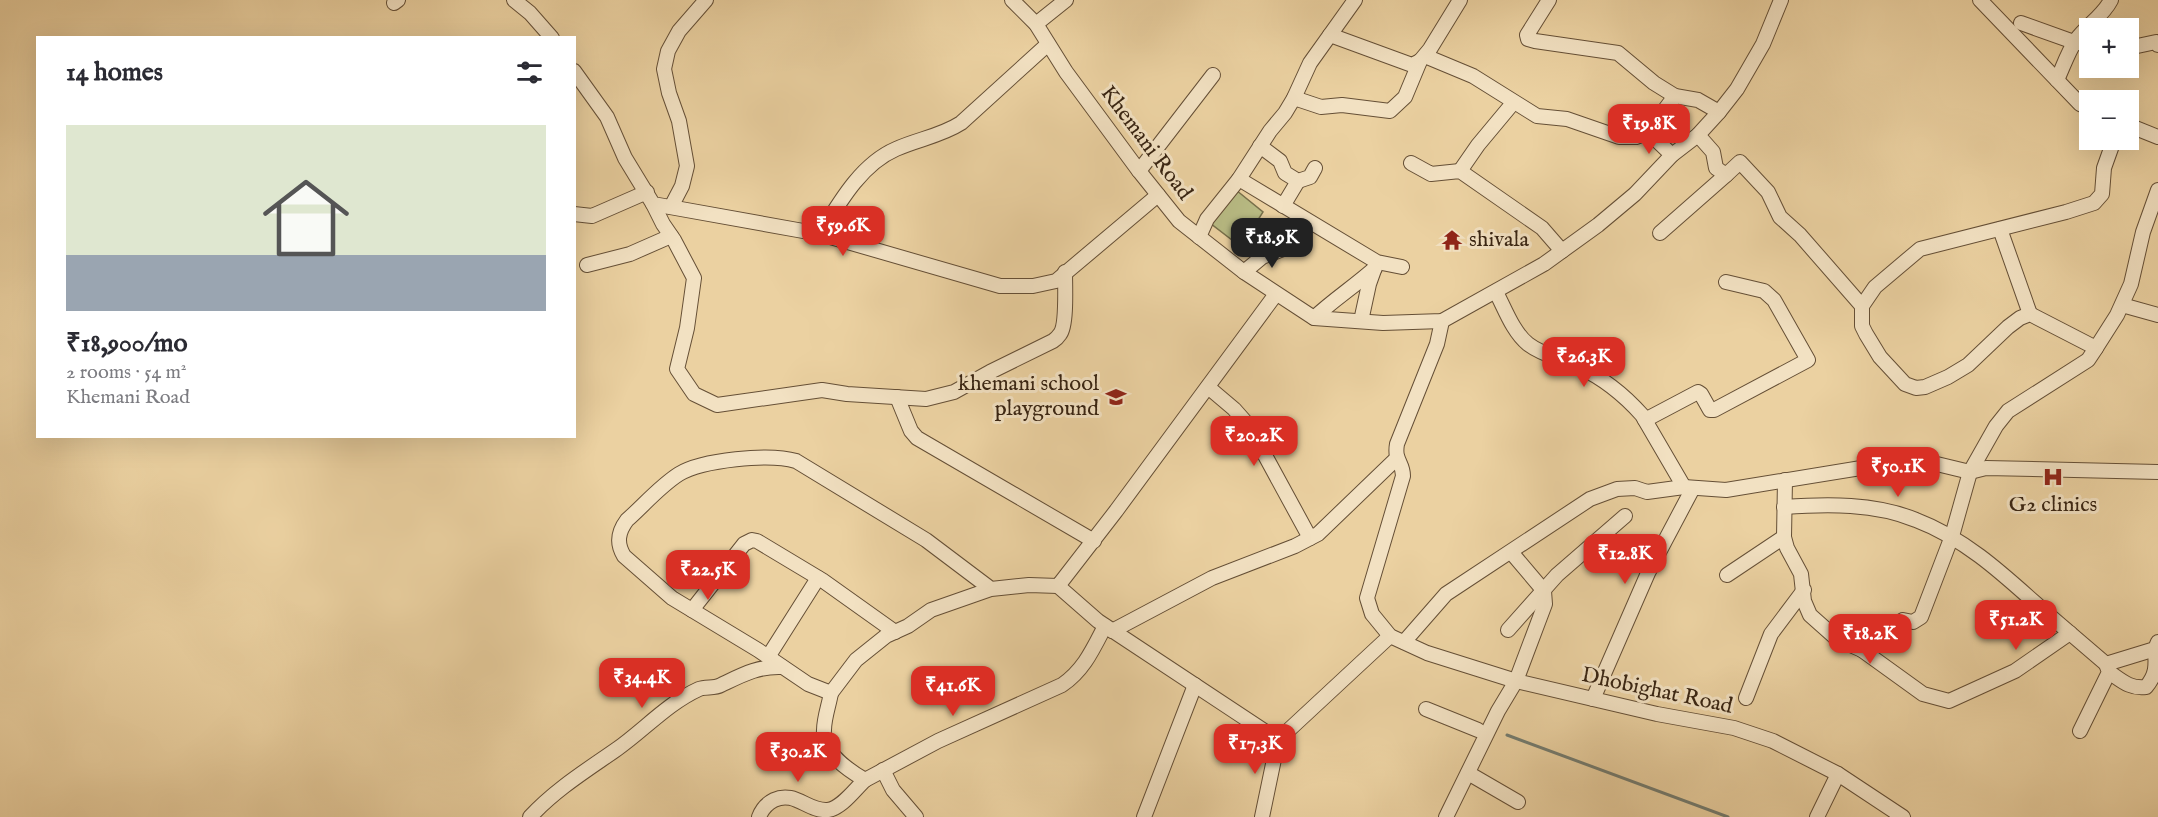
<!DOCTYPE html>
<meta charset="utf-8">
<style>
body{margin:0;font-family:"IM FELL English",serif;background:#f2f2f3;color:#2b2b33;height:100vh;display:flex;flex-direction:column;font-size:22px;white-space:nowrap}
*{box-sizing:border-box;margin:0}
p{font-size:20px;color:#7c7c81}
.icon{flex:none;width:33px;height:33px;fill:none;stroke:currentColor;stroke-width:2;stroke-linecap:round;stroke-linejoin:round}
.map{position:relative;flex:1;overflow:hidden}
.details{position:absolute;left:36px;top:36px;width:540px;height:402px;display:flex;flex-direction:column;background:#fff;border-radius:0px;box-shadow:0 6px 24px #0002}
.details>*{flex:none}
.controls{position:absolute;left:2079px;top:18px;display:grid;gap:12px}
.controls a{display:grid;place-items:center;width:60px;height:60px;border-radius:0px;background:#fff;box-shadow:0 6px 24px #0002;font-size:30px}
.price{position:absolute;translate:-50% -51px;padding:0 14px;border-radius:12px;background:#d93025;color:#fff;font-size:20px;line-height:39px;filter:drop-shadow(0 2px 3px #0008)}
.price::after{content:'';position:absolute;left:50%;top:36px;width:18px;height:14px;margin-left:-9px;background:inherit;clip-path:polygon(0 0,100% 0,50% 100%)}
.price.active{background:#222;color:#fff}
ul{padding:0;list-style:none}
li{display:grid;align-content:center;gap:12px;height:318px;padding:0 30px}
li+li{border-top:2px solid #e1e1e2}
li span{display:grid;place-items:center;height:186px;border-radius:0px;color:#555}
li>.icon{margin-inline-start:auto}
span .icon{width:108px;height:108px;fill:#fffc;stroke-width:1}
li b{font-size:26px}
h2{display:flex;justify-content:space-between;align-items:center;height:72px;padding:0 30px;font-size:26px}
.map>svg:first-child{display:block}
.green{fill:#b8bb84;stroke:#78704b;stroke-width:1.5}
.lines{fill:none;stroke-linecap:round;stroke-linejoin:round}
.stream{stroke:#737b6f;stroke-width:3}
.minor-casing{stroke:#654f36;stroke-width:16}
.minor{stroke:#f2e1c2;stroke-width:14}
.labels{text-anchor:middle;dominant-baseline:central;stroke-width:6;stroke-linejoin:round;paint-order:stroke}
.street-label{font-size:22px;fill:#382412;stroke:#f2e1c2}
.poi-label{font-size:22px;fill:#382412;stroke:#f2e1c2;text-anchor:start}
</style>
<div class="map">
<svg width="2158" height="817" viewBox="0 0 2158 817">
<rect width="100%" height="100%" fill="#ebd1a1"/>
<filter id="stains"><feTurbulence type="fractalNoise" baseFrequency=".00333" numOctaves="4"/><feColorMatrix values="0 0 0 0 .2 0 0 0 0 .09 0 0 0 0 .02 0 0 0 .5 -.17"/></filter>
<radialGradient id="worn" r=".72"><stop offset=".6" stop-color="#630" stop-opacity="0"/><stop offset="1" stop-color="#630" stop-opacity=".3"/></radialGradient>
<path class="green" d="M1236,190L1263,212L1241,247L1210,223Z"/>
<g class="lines">
<path class="stream" d="M1507,735L1728,817"/>
<g class="minor-casing">
<g id="minor">
<path d="M514,0L530,13L552,38"/>
<path d="M1012,0L1036,24L1066,72L1139,171L1179,221L1244,272L1314,318L1383,323L1442,321L1544,264L1598,225L1635,194L1672,155L1698,135L1719,112L1737,89L1763,44L1781,0"/>
<path d="M1549,0L1527,35L1528,39L1535,41L1618,53L1654,83L1675,96L1698,100L1719,112"/>
<path d="M1980,0L2080,104L2090,108"/>
<path d="M394,3L398,0"/>
<path d="M2021,23L2074,42L2090,45"/>
<path d="M1036,24L1066,0"/>
<path d="M1330,35L1412,65L1420,61"/>
<path d="M2128,48L2156,42L2158,45"/>
<path d="M1425,56L1473,76L1537,116L1567,119L1619,137H1636L1648,132L1675,96"/>
<path d="M574,71L607,117L625,158L653,204L820,234L1000,286H1033L1056,281L1158,195"/>
<path d="M2057,80C2063,67 2068,52 2076,40C2087,25 2103,16 2111,0"/>
<path d="M1294,98L1321,107L1342,105L1390,111L1405,97L1420,61L1430,49L1460,0"/>
<path d="M2128,125L2158,137"/>
<path d="M1648,132L1672,155"/>
<path d="M1698,135L1713,152L1716,168L1726,175L1740,162L1768,192L1780,217L1800,235L1862,306V326L1866,334L1880,357L1905,384L1916,388L1925,387L1948,377L1968,365L2008,327L2020,318L2030,314L2096,348L2117,315L2131,284L2143,232L2158,190"/>
<path d="M1260,146L1280,161L1285,173L1298,181L1310,177L1315,168"/>
<path d="M1411,163L1431,174L1460,171L1542,228L1562,251"/>
<path d="M1139,171L1213,75"/>
<path d="M1460,171L1478,145L1513,103"/>
<path d="M1239,179L1377,262L1402,267"/>
<path d="M653,204L663,224L674,240L694,278L687,328L677,369L694,394L717,405L822,390L847,394L926,399L954,392L990,372L1053,341C1056,339 1058,337 1060,334C1067,325 1065,286 1065,272"/>
<path d="M1283,206L1298,181"/>
<path d="M671,207L682,186L687,166L679,121L669,93L664,69L668,51L679,31L706,0"/>
<path d="M574,214L592,216L647,192"/>
<path d="M2000,229L2030,314"/>
<path d="M1660,233L1726,175"/>
<path d="M820,234C839,203 861,164 896,149C918,139 941,136 961,123L1048,44"/>
<path d="M1199,237L1207,219L1239,179L1270,131L1285,113L1294,98L1310,63L1355,0"/>
<path d="M587,265L630,254L671,236"/>
<path d="M1244,272L1262,257L1291,246"/>
<path d="M1496,292C1505,309 1513,332 1528,344C1542,355 1562,359 1579,367C1603,378 1625,396 1642,415L1684,487"/>
<path d="M2122,305L2158,315"/>
<path d="M1862,306L1875,287L1920,249L2066,212L2094,203L2102,194L2104,168L2114,140"/>
<path d="M1314,318C1333,300 1355,286 1375,268"/>
<path d="M1361,321L1369,284L1374,270"/>
<path d="M1442,321L1437,344L1397,444C1394,461 1403,462 1403,476L1367,598L1372,614L1390,636L1427,653L1516,681L1657,714L1734,728L1773,741L1838,774L1903,817"/>
<path d="M1208,387L1234,409L1249,426L1310,538"/>
<path d="M897,397L911,431L917,438L1094,541"/>
<path d="M1645,420L1698,392L1701,394L1710,410H1714L1808,360L1774,300L1764,291L1726,282"/>
<path d="M1785,480L1784,537L1787,548L1801,574L1804,601L1810,615L1837,639L1862,650L1870,649L1900,622L1903,620L1913,622L1921,617L1952,536L1970,472L1996,426L2008,411L2088,360L2096,348"/>
<path d="M1784,507C1827,504 1875,503 1916,520C1966,539 2004,575 2043,610C2064,628 2085,646 2106,664L2109,672L2080,731"/>
<path d="M1727,575L1784,537"/>
<path d="M1058,586L1098,621L1278,740L1390,636"/>
<path d="M991,589L926,540L796,461C769,453 702,460 679,474C660,486 643,506 627,520C618,532 616,543 624,556L672,598L758,650L808,684L831,693L856,660L886,636L908,626L931,610L991,589L1029,585L1058,586L1116,511L1276,294"/>
<path d="M692,610L744,544L752,540L757,541L822,580L895,632"/>
<path d="M1508,630L1557,575L1625,516"/>
<path d="M1112,631L1212,578L1295,546L1318,534L1396,459"/>
<path d="M1404,642L1446,594L1590,499L1617,489L1635,488L1647,492L1684,487L1726,490L1916,459L1970,472L1986,468L2158,472"/>
<path d="M1862,650L1923,694L1949,701L2015,671L2070,633"/>
<path d="M768,657L818,578"/>
<path d="M2106,664L2155,649L2158,642"/>
<path d="M2109,672C2122,681 2130,689 2146,687C2157,674 2156,665 2155,649"/>
<path d="M831,693C829,705 824,718 824,730C822,753 848,770 865,780L938,741L1062,685C1084,670 1093,649 1105,626"/>
<path d="M1746,698L1771,634L1804,590"/>
<path d="M1593,699L1648,573L1693,488"/>
<path d="M1426,709L1478,730"/>
<path d="M883,770L893,790L916,817"/>
<path d="M1468,773L1518,802"/>
<path d="M530,817C556,789 587,770 617,749C644,730 668,703 699,689C706,686 714,689 721,685C742,675 758,666 782,667"/>
<path d="M759,817C762,809 766,804 774,800C795,790 808,812 828,810C842,808 855,789 865,780"/>
<path d="M1144,817L1195,685"/>
<path d="M1262,817L1278,740"/>
<path d="M1446,817L1498,711L1516,681L1545,604L1544,591L1511,552"/>
<path d="M1817,817L1838,774"/>
</g>
</g>
<use href="#minor" class="minor"/>
</g>
<defs>
<g id="temple-bare" transform="scale(1.62)"><path d="M0-6L5-2H3V0L6.5 2.5H4V6H1.5V3h-3V6H-4V2.5H-6.5L-3 0V-2H-5Z" fill="#8f2418" stroke="#f2e1c2" stroke-width="2.5" paint-order="stroke"/></g>
<g id="school-bare" transform="scale(1.62)"><path d="M0-5L7-2L0 1L-7-2ZM-4 1L0 2.5L4 1V4Q0 6-4 4Z" fill="#8f2418" stroke="#f2e1c2" stroke-width="2.5" paint-order="stroke"/></g>
<g id="hospital-bare" transform="scale(1.62)"><path d="M-5-5h3v3.5h4V-5h3V5h-3V1.5h-4V5h-3Z" fill="#8f2418" stroke="#f2e1c2" stroke-width="2.5" paint-order="stroke"/></g>
</defs>
<g fill-rule="evenodd">
<use href="#temple-bare" x="1452" y="240"/>
<use href="#school-bare" x="1116" y="397"/>
<use href="#hospital-bare" x="2053" y="477"/>
</g>
<g class="labels">
<g class="street-label">
<text transform="translate(1146 143) rotate(53)">Khemani Road</text>
<text transform="translate(1657 691) rotate(12)">Dhobighat Road</text>
</g>
<g class="poi-label">
<text x="1469" y="240">shivala</text>
<text x="1099" y="384" text-anchor="end">khemani school<tspan x="1099" dy="25">playground</tspan></text>
<text x="2053" y="505" text-anchor="middle">G2 clinics</text>
</g>
</g>
<rect width="100%" height="100%" filter="url(#stains)"/>
<rect width="100%" height="100%" fill="url(#worn)"/>
</svg>
<div class="controls">
<a>+</a>
<a>−</a>
</div>
<b class="price" style="left:1649px;top:155px">₹19.8K</b>
<b class="price" style="left:843px;top:257px">₹59.6K</b>
<b class="price active" style="left:1272px;top:269px">₹18.9K</b>
<b class="price" style="left:1584px;top:388px">₹26.3K</b>
<b class="price" style="left:1254px;top:467px">₹20.2K</b>
<b class="price" style="left:1898px;top:498px">₹50.1K</b>
<b class="price" style="left:1625px;top:585px">₹12.8K</b>
<b class="price" style="left:708px;top:601px">₹22.5K</b>
<b class="price" style="left:2016px;top:651px">₹51.2K</b>
<b class="price" style="left:1870px;top:665px">₹18.2K</b>
<b class="price" style="left:642px;top:709px">₹34.4K</b>
<b class="price" style="left:953px;top:717px">₹41.6K</b>
<b class="price" style="left:1255px;top:775px">₹17.3K</b>
<b class="price" style="left:798px;top:783px">₹30.2K</b>
<section class="details">
<h2>14 homes<svg class="icon" aria-label="filters" viewBox="0 0 24 24"><path d="M4 7h16M4 17h16"/><circle cx="9" cy="7" r="2"/><circle cx="15" cy="17" r="2"/></svg></h2>
<ul>
<li><span style="background:linear-gradient(#dfe7d0 70%,#9aa5b1 0)"><svg class="icon" aria-label="home" viewBox="0 0 24 24"><path d="M3 11l9-7 9 7M6 9v11h12V9"/></svg></span><div><b>₹18,900/mo</b><p>2 rooms · 54 m²</p><p>Khemani Road</p></div></li>
</ul>
</section>
</div>
